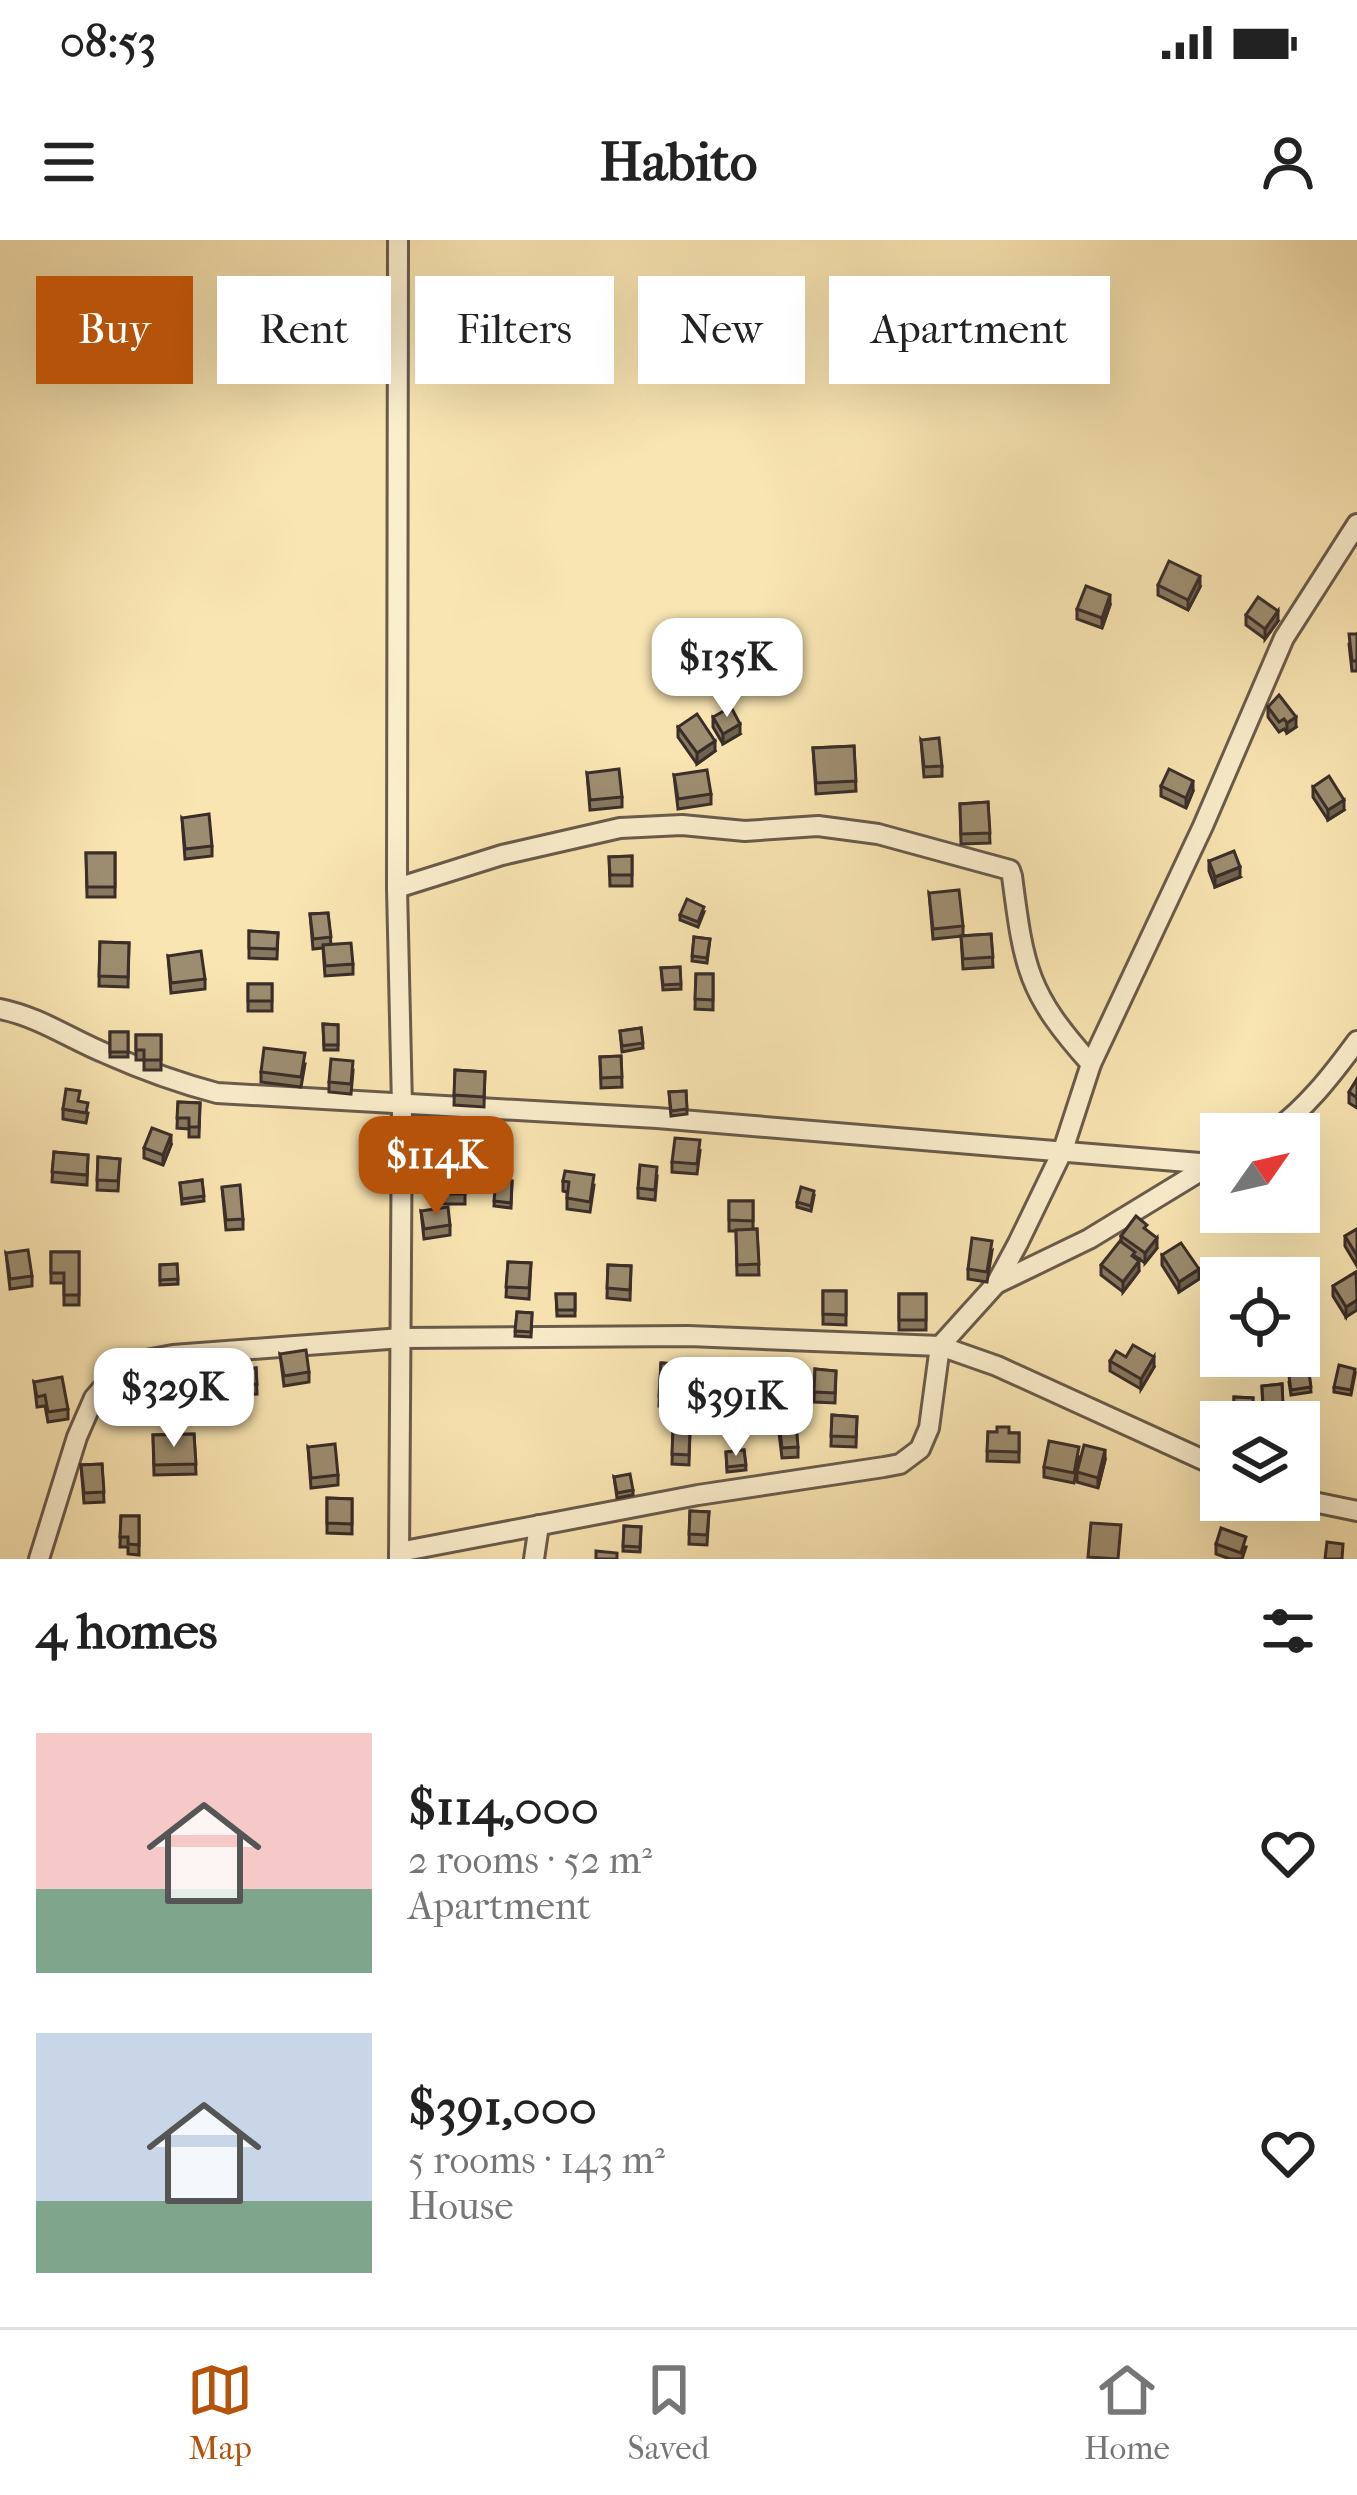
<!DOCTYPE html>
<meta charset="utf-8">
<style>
body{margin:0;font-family:"IM FELL French Canon",serif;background:#f6f6f6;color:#222;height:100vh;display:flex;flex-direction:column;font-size:45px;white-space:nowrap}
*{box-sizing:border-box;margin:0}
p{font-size:39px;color:#767676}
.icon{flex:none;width:66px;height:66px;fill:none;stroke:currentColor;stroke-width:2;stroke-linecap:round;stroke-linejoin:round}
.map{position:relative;height:1319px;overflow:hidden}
.side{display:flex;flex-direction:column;background:#fff;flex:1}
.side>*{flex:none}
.hud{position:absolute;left:36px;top:36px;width:1287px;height:108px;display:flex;gap:24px}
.needle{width:78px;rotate:56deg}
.buttons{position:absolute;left:1200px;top:873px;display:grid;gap:24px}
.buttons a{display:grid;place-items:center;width:120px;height:120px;border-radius:0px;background:#fff;box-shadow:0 12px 48px #0002;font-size:60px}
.price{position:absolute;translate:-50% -102px;padding:0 27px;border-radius:24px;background:#fff;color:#222;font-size:39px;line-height:78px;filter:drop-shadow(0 3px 6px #0008)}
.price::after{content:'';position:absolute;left:50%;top:72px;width:36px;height:27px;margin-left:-18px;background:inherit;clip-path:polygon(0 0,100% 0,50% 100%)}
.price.selected{background:#b45309;color:#fff}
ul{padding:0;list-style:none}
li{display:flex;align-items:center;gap:36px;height:300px;padding:0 36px}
li span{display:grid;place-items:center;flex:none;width:336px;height:240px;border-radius:0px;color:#555}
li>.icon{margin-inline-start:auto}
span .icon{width:144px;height:144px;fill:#fffc;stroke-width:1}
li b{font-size:51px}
h2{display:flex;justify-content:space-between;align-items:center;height:144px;padding:0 36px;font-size:51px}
.tag{padding:0 42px;border-radius:0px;background:#fff;box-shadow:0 12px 48px #0002;font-size:42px;line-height:108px}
.tag.selected{background:#b45309;color:#fff}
.status{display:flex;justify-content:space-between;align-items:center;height:84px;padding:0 60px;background:#fff;direction:ltr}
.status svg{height:33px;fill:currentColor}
header{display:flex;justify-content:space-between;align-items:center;height:156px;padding:0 36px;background:#fff;font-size:54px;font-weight:700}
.tab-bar{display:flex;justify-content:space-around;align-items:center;height:168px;border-top:3px solid #e0e0e0;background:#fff;font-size:33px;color:#767676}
.tab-bar a{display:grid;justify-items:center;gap:6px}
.tab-bar .selected{color:#b45309}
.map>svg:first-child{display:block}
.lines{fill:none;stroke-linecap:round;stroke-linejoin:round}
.minor-casing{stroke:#6a5b4b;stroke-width:24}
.minor{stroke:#fbeecd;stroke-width:18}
.wall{fill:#877960;stroke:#3a2d29;stroke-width:3}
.shaded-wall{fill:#6e634e;stroke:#3a2d29;stroke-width:3}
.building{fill:#9d8d70;stroke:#3a2d29;stroke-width:3}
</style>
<div class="status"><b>08:53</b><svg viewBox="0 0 49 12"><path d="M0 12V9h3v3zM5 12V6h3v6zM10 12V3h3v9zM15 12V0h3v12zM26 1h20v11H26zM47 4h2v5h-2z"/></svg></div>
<header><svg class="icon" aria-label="menu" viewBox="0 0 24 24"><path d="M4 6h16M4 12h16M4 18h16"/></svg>Habito<svg class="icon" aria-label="person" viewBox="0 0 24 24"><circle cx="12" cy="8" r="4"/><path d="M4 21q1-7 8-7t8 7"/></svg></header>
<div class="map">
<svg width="1357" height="1319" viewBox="0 0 1357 1319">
<rect width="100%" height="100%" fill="#f9e5b2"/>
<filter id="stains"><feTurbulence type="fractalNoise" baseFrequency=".00167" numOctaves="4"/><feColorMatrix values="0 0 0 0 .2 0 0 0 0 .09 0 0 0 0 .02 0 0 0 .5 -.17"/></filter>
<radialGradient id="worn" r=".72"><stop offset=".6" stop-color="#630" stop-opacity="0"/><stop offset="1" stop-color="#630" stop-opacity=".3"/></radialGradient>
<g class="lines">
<g class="minor-casing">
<g id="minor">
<path d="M398,0L397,648L402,866L399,1319"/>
<path d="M397,648L502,615L620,588L682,585L745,591L818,586L878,594L1010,630L1012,636C1024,728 1027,753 1091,824"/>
<path d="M0,769C40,777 70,799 107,814C143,830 179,843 217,853L657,878L1212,924"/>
<path d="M1270,894C1305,870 1332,835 1357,801"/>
<path d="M996,1044L1089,999L1212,924"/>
<path d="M1299,1259L1357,1271"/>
<path d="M399,1312L698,1255L884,1227L900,1224L920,1209L929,1188L940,1106L996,1044L1018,1003L1063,910L1091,824L1203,586L1284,398L1357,284"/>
<path d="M39,1319L77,1197L94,1158L114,1135L135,1122L173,1115L402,1098L688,1096L940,1106L997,1126L1221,1228"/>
<path d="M534,1319L539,1285"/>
</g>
</g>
<use href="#minor" class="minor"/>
</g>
<g class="wall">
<path d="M1158,345L1200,347L1188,370L1158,355Z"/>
<path d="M1110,365L1102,388L1077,379V369Z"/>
<path d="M1246,375L1278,381L1265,399L1246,385Z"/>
<path d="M1357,394V431H1352L1349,404Z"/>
<path d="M1268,467L1296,487L1287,493L1284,489L1279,492L1268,477Z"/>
<path d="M713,477L740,494L723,504L713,487Z"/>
<path d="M678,487L715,511L697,524L678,497Z"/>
<path d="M921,500L942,526V536L924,537Z"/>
<path d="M854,506L856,551L816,554L813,508Z"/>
<path d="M587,533L622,557V567L590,570Z"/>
<path d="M674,535L711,554V564L678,569Z"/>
<path d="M1161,546L1193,551L1186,568L1161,556Z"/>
<path d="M1313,547L1344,570L1328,580L1313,557Z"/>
<path d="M988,562L990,603L961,604L960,564Z"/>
<path d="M182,578L212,606V616L185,619Z"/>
<path d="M86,613H115V657H87Z"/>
<path d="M632,616V646H610L609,617Z"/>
<path d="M1209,621L1240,637L1215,647L1209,631Z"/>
<path d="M929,653L963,686V696L933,699Z"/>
<path d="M704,672L698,687L680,680V675Z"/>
<path d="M328,673L331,705L353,724V734L325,736L323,708L313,709L310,674Z"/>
<path d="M249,691L278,693L277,719L249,718Z"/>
<path d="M991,694L993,727L963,729L961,696Z"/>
<path d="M694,697L710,699L707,723L692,721Z"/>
<path d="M100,702L129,703L128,747L99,746Z"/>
<path d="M168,716L205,739V749L171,753Z"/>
<path d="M680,727L681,749L663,750L661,728Z"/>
<path d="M696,734H713V770L695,769Z"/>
<rect x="248" y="744" width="24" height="27"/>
<path d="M323,784L338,785V810H324Z"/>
<path d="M641,788L643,808L622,812L620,791Z"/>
<rect x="110" y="792" width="18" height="25"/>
<path d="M136,795H161V830H144V820H136Z"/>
<path d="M621,816L622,847L601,848L600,817Z"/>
<path d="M305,824L301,847L261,842V832Z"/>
<path d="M455,830L485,832L484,867L454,865Z"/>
<path d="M353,831L351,854L329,852V842Z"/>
<path d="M1357,839V868L1349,863V852Z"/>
<path d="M686,851L687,874L671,876L669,852Z"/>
<path d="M178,862L200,863L199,897H189V889L177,888Z"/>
<path d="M63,869L88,873L86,883L63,879Z"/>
<path d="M171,905L163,925L144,918V908Z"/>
<path d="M700,911L697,934L672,932V922Z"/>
<path d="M54,912L88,915L87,945L52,942Z"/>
<path d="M98,917L120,919L118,951L97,950Z"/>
<path d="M465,923V964H435L434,931H450Z"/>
<path d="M657,937L655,960L638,958V948Z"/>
<path d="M496,939L512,941L511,968L494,966Z"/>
<path d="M202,940L204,961L182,964L180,943Z"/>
<path d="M563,941L594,945L590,972L567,969V952L563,951Z"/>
<path d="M222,947L243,979V989L226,990Z"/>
<path d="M814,956L811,971L797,967V962Z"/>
<path d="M729,961H753V989H757L759,1035H737L736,991H729Z"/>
<path d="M421,971L450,985V995L424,999Z"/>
<path d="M1357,989V1026L1345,1006V996Z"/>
<path d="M1147,991L1157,1008L1145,1023L1135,1016L1139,1031L1123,1052L1101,1035V1025L1121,1002V996Z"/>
<path d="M992,1011L987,1042L968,1039V1029Z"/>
<path d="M51,1012H79V1065H64V1043H51Z"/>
<path d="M6,1013L32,1036V1046L10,1049Z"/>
<path d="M1162,1015L1199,1039L1179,1052L1162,1025Z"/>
<path d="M508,1022L531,1023L529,1059L506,1057Z"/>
<path d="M177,1024L178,1044L160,1045V1025Z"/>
<path d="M608,1025L631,1026L630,1060L607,1058Z"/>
<path d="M1356,1032L1346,1077L1333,1056V1046Z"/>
<path d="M823,1051H846V1085L823,1084Z"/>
<path d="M556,1054H575V1076H557Z"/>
<rect x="899" y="1054" width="27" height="36"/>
<path d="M517,1072L532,1073L531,1097L515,1096Z"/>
<path d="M280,1114L309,1132V1142L284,1146Z"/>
<path d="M1110,1121L1154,1127L1141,1149L1110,1131Z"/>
<path d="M661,1123L692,1125L691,1155H682V1167L659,1166Z"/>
<path d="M256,1128L257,1154L244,1155V1164L230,1165L228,1134Z"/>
<path d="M815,1129L836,1131L835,1163L814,1162Z"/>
<path d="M1309,1133L1311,1152L1291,1155L1289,1142Z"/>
<path d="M1355,1134L1351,1155L1334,1152V1147Z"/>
<path d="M34,1142L68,1169V1179L48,1182L45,1166L37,1167Z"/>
<path d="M1282,1144L1283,1174L1263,1175L1262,1146Z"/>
<path d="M769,1150L789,1163V1168L772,1172Z"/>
<path d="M1234,1157L1253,1158L1252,1182H1234Z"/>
<path d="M832,1175L857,1177L856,1207L831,1206Z"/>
<path d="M673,1189L690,1190L689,1225L672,1224Z"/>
<path d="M988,1192L1019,1193V1222L987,1221Z"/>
<path d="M779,1193L798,1207V1217L782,1218Z"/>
<path d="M194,1194L196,1234L154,1235L153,1195Z"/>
<path d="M308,1207L338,1235V1245L311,1248Z"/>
<path d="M744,1210L746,1230L727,1232L726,1212Z"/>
<path d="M1079,1217L1074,1243L1044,1237V1227Z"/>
<path d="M1105,1220L1098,1248L1077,1242V1232Z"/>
<path d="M102,1224L104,1262L84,1263L81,1225Z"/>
<path d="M614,1237L633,1250V1255L617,1258Z"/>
<path d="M327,1258L352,1259V1294L327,1293Z"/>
<path d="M690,1271L709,1272L707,1305L689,1304Z"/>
<path d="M121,1276H139V1315L128,1314V1307H120Z"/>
<path d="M624,1286L641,1287L640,1312L623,1311Z"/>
<path d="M1216,1304L1246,1307L1242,1319H1230L1216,1314Z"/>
</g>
<g class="shaded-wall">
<path d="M1200,336V347L1188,370V360Z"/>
<path d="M1110,355V365L1102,388V378Z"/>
<path d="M1278,371V381L1265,399V389Z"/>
<path d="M1296,477V487L1287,493V483Z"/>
<path d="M740,484V494L723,504V494Z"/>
<path d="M715,501V511L697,524V513Z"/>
<path d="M1193,541V551L1186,568V558Z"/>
<path d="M1344,560V570L1328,580V570Z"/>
<path d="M1240,627V637L1215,647V637Z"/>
<path d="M171,895V905L163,925V915Z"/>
<path d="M1157,998V1008L1145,1023V1013Z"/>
<path d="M1139,1021V1031L1123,1052V1042Z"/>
<path d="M1199,1029V1039L1179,1052V1042Z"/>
<path d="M1357,1060V1070L1346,1077V1067Z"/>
<path d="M1154,1117V1127L1141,1149V1139Z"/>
<path d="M1105,1210V1220L1098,1248V1238Z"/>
</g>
<g class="building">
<path d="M1169,321L1200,336L1188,360L1158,345Z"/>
<path d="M1086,346L1110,355L1102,378L1077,369Z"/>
<path d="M1258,357L1278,371L1265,389L1246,375Z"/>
<path d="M1349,394H1357V421H1352Z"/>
<path d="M1279,455L1296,477L1287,483L1284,479L1279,482L1268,467Z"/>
<path d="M731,467L740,484L723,494L713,477Z"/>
<path d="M697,474L715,501L697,513L678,487Z"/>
<path d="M939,498L942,526L924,527L921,500Z"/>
<path d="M854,506L856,541L816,543L813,508Z"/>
<path d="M619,529L622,557L590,560L587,533Z"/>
<path d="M1169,529L1193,541L1186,558L1161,546Z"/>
<path d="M707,530L711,554L678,559L674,535Z"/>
<path d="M1329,536L1344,560L1328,570L1313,547Z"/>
<path d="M988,562L990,593L961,594L960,564Z"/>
<path d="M209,574L212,606L185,609L182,578Z"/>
<path d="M1234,611L1240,627L1215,637L1209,621Z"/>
<path d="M86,613H115V647H87Z"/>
<path d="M632,616V635H610L609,617Z"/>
<path d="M959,650L963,686L933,689L929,653Z"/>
<path d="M687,659L704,667L698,682L680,675Z"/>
<path d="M328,673L331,697L313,699L310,674Z"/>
<path d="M249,691L278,693L277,709L249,708Z"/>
<path d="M991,694L993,717L963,719L961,696Z"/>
<path d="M694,697L710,699L707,718L692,716Z"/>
<path d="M100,702L129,703L128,737L99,736Z"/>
<path d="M351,703L353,724L325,726L323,705Z"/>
<path d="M201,711L205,739L171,743L168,716Z"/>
<path d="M680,727L681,744L663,745L661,728Z"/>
<path d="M696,734H713V760L695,759Z"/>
<rect x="248" y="744" width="24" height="17"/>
<path d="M323,784L338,785V805H324Z"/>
<path d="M641,788L643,803L622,806L620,791Z"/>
<rect x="110" y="792" width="18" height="20"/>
<path d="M136,795H161V820H144V810H136Z"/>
<path d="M264,808L305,813L301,837L261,832Z"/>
<path d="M621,816L622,837L601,838L600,817Z"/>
<path d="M331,819L353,821L351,844L329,842Z"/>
<path d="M455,830L485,832L484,857L454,855Z"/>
<path d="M1357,839V858L1349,852Z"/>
<path d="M66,849L80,851L78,861L88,863L86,873L63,869Z"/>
<path d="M686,851L687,869L671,871L669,852Z"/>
<path d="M178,862L200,863L199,887H189V878H177Z"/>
<path d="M152,888L171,895L163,915L144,908Z"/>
<path d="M675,898L700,900L697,924L672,922Z"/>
<path d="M54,912L88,915L87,935L52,932Z"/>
<path d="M98,917L120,919L118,941L97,940Z"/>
<path d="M450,923H465V954H435L434,931H450Z"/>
<path d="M640,925L657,927L655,950L638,948Z"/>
<path d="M565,931L594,935L590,962L567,958L569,942L563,941Z"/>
<path d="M496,939L512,941L511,963L494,961Z"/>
<path d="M202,940L204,956L182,959L180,943Z"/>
<path d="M240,945L243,979L226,980L222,947Z"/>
<path d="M801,947L814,951L811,966L797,962Z"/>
<path d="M729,961H753V981L729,980Z"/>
<path d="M448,967L450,985L424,989L421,971Z"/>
<path d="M1136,976L1147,985L1144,988L1157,998L1145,1013L1121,996Z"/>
<path d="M757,989L759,1024L737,1025L736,990Z"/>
<path d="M1357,989V1016L1345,996Z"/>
<path d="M972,998L992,1001L987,1032L968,1029Z"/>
<path d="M1120,1001L1135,1012L1132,1016L1139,1021L1123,1042L1101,1025Z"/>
<path d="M1181,1003L1199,1029L1179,1042L1162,1015Z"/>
<path d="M28,1010L32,1036L10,1039L6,1013Z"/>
<path d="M51,1012H79V1055H64V1033H51Z"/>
<path d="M508,1022L531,1023L529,1048L506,1047Z"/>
<path d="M177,1024L178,1039L160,1040V1025Z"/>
<path d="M608,1025L631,1026L630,1050L607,1048Z"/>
<path d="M1356,1032L1357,1060L1346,1067L1333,1046Z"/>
<path d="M823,1051H846V1075L823,1074Z"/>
<path d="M556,1054H575V1070H557Z"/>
<rect x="899" y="1054" width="27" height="26"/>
<path d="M517,1072L532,1073L531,1092L515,1091Z"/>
<path d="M1133,1105L1154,1117L1141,1139L1110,1121L1116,1111L1126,1117Z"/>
<path d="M306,1110L309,1132L284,1136L280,1114Z"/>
<path d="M244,1123L245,1129L256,1128L257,1144L243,1145L244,1154L230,1155L228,1124Z"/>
<path d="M661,1123L692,1125L691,1145H682V1157L659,1156Z"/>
<path d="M1339,1125L1355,1129L1351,1150L1334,1147Z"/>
<path d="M815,1129L836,1131L835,1153L814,1152Z"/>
<path d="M1309,1133L1311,1147L1291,1150L1289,1136Z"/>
<path d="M62,1137L68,1169L48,1172L45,1155L37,1157L34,1142Z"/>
<path d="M1282,1144L1283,1164L1263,1165L1262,1146Z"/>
<path d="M786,1147L789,1163L772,1166L769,1150Z"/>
<path d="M1234,1157L1253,1158L1252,1178H1234Z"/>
<path d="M832,1175L857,1177L856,1197L831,1196Z"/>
<path d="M796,1181L798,1207L782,1208L779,1183Z"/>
<path d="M997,1187H1009V1193H1019V1212L987,1211L988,1192H997Z"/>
<path d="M673,1189L690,1190L689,1215L672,1214Z"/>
<path d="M194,1194L196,1224L154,1225L153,1195Z"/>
<path d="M1049,1201L1079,1207L1074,1233L1044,1227Z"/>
<path d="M335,1204L338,1235L311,1238L308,1207Z"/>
<path d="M1084,1205L1105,1210L1098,1238L1077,1232Z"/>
<path d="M744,1210L746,1225L727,1227L726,1212Z"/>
<path d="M102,1224L104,1252L84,1253L81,1225Z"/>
<path d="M630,1234L633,1250L617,1253L614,1237Z"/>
<path d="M327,1258L352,1259V1284L327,1283Z"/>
<path d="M690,1271L709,1272L707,1295L689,1294Z"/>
<path d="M121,1276H139V1305L128,1304V1297H120Z"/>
<path d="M1091,1283L1121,1285L1118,1319L1088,1317Z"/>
<path d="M624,1286L641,1287L640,1307L623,1306Z"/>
<path d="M1221,1288L1246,1297L1241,1313L1216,1304Z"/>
<path d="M1327,1302L1343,1304L1342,1319H1325Z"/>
<path d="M596,1311L617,1313V1319H596Z"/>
</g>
<rect width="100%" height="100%" filter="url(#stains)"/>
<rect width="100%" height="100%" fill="url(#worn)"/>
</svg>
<div class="buttons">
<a><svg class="needle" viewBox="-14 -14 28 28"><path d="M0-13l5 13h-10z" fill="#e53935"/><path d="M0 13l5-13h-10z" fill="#767676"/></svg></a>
<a><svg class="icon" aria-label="locate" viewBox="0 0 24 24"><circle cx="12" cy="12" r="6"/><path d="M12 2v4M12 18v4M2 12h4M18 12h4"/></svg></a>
<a><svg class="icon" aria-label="layers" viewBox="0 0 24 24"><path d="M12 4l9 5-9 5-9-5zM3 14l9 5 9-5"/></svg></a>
</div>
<b class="price" style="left:727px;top:480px">$135K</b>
<b class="price selected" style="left:436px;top:978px">$114K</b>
<b class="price" style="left:174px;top:1210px">$329K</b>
<b class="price" style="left:736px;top:1219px">$391K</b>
<div class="hud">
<a class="tag selected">Buy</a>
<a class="tag">Rent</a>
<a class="tag">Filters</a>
<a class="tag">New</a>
<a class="tag">Apartment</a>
</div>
</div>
<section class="side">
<h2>4 homes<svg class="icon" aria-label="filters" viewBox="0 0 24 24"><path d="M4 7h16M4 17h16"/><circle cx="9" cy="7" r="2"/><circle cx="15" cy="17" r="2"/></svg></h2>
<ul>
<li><span style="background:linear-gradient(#f6c9c9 65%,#7fa58c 0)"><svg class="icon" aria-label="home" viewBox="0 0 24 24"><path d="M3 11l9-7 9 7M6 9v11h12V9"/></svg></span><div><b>$114,000</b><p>2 rooms · 52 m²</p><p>Apartment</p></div><svg class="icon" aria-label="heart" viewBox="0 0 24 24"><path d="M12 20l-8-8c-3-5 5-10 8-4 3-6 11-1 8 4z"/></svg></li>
<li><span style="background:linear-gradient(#c9d6e8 70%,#7fa58c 0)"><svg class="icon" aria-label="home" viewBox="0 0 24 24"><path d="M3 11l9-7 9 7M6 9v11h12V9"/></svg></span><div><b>$391,000</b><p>5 rooms · 143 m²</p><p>House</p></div><svg class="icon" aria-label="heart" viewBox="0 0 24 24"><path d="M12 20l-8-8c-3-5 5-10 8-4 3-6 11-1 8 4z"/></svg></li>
</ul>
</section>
<nav class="tab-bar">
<a class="selected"><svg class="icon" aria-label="map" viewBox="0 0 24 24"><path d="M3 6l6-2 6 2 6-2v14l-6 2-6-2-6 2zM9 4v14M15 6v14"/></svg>Map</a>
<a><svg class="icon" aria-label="saved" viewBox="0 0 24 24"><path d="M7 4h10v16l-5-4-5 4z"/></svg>Saved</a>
<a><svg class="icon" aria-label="home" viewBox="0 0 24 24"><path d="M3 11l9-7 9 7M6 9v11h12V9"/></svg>Home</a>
</nav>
